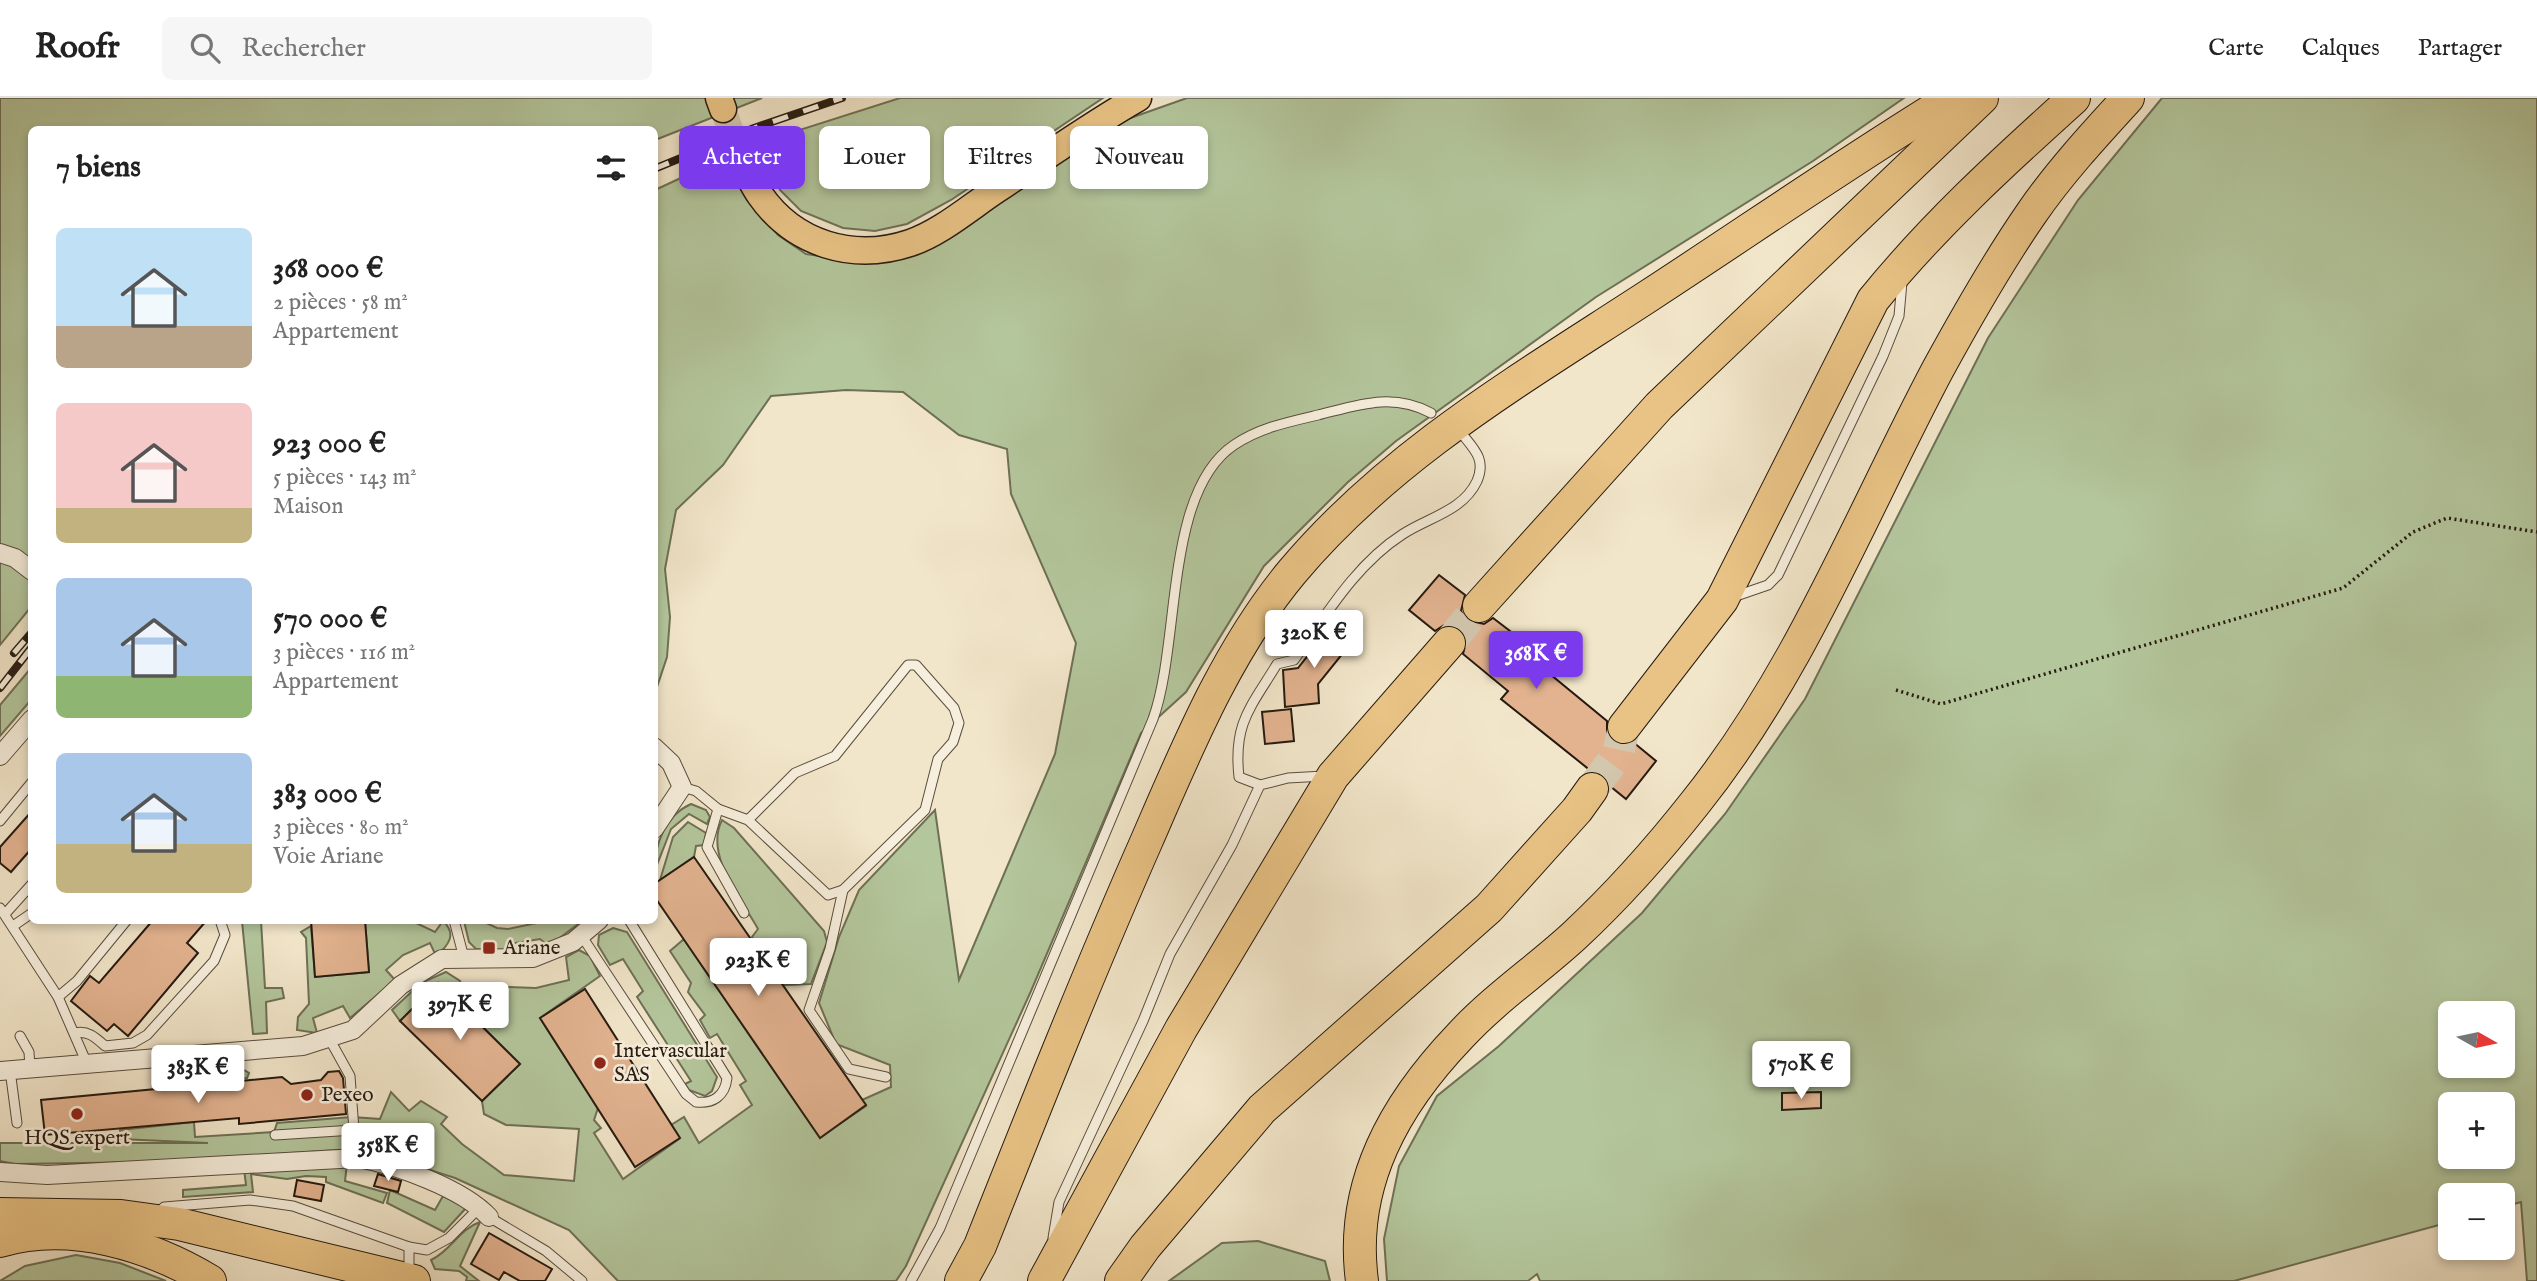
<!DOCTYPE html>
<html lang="fr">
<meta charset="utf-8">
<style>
body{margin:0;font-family:"IM FELL English",serif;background:#f6f6f6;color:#222;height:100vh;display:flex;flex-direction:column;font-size:26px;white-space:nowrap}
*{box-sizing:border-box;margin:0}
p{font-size:23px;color:#767676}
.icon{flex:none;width:38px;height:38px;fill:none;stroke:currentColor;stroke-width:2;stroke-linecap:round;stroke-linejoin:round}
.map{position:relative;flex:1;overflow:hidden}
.panel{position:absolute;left:28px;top:28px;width:630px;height:798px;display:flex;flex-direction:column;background:#fff;border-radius:10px;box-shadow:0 4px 10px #0003}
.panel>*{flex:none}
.guide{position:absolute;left:679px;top:28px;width:665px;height:63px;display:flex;gap:14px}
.needle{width:46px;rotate:99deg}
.buttons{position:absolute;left:2438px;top:903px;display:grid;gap:14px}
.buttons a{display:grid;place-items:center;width:77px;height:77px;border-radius:10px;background:#fff;box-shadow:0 4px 10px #0003;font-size:35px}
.price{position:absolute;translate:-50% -60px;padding:0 16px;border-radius:7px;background:#fff;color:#222;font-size:23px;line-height:46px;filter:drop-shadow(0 2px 4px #0008)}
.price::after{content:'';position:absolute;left:50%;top:42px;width:21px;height:16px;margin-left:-10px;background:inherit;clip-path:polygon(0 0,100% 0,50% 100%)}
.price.on{background:#7c3aed;color:#fff}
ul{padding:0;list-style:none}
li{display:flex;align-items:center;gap:21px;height:175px;padding:0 28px}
li span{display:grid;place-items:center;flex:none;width:196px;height:140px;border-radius:10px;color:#555}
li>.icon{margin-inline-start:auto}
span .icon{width:84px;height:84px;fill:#fffc;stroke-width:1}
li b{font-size:30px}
h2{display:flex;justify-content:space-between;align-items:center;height:84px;padding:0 28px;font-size:30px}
.chip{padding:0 24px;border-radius:10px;background:#fff;box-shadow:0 4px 10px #0003;font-size:24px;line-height:63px}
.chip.on{background:#7c3aed;color:#fff}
header{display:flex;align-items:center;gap:42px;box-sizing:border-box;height:98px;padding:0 35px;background:#fff;border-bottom:2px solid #e0e0e0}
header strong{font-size:33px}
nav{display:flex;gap:38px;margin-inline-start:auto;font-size:24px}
.search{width:490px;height:63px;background:#f6f6f6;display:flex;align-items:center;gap:18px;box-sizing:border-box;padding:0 24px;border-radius:10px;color:#767676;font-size:26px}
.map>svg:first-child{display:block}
.green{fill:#b4c69c;stroke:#6d7056;stroke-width:2;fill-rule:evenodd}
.building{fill:#e3b390;stroke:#261a10;stroke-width:2}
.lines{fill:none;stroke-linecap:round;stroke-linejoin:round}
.primary-tunnel{stroke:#d3c7ae;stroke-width:26;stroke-dasharray:26 13;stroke-linecap:butt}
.motorway-tunnel{stroke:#d3c7ae;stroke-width:32;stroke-dasharray:32 16;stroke-linecap:butt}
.service-casing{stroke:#594d3e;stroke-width:11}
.minor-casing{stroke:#594d3e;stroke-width:20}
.primary-casing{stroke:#261a10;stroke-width:29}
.motorway-casing{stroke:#261a10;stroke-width:34}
.path{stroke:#261a10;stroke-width:3.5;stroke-dasharray:2 3.5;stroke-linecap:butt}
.service{stroke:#f7efdd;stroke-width:9}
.minor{stroke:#f7efdd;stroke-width:18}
.primary{stroke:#e9c385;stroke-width:26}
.motorway{stroke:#e9c385;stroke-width:32}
.rail-casing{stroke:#261a10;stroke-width:8}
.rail{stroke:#f7efdd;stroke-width:5;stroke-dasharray:16;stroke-linecap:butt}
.poi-dot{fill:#8f2418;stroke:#f7efdd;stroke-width:2.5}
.labels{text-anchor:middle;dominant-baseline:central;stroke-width:5;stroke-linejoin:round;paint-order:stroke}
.poi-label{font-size:21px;fill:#261a10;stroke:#f7efdd;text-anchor:start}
</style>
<header>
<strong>Roofr</strong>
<div class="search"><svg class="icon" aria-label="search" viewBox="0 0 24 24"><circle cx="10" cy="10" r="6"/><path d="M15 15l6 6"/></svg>Rechercher</div>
<nav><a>Carte</a><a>Calques</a><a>Partager</a></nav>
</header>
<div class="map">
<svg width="2537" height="1183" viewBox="0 0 2537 1183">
<rect width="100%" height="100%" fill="#f2e6ca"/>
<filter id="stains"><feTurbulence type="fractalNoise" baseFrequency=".00286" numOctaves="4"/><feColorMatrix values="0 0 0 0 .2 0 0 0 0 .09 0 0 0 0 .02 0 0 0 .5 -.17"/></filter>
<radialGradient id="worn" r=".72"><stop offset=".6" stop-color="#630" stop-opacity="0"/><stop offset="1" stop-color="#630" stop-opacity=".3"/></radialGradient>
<g class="green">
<path d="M0,0H762L655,42L654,32H32L31,509L0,547Z"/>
<path d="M900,0H1103L951,102L907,126L875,133L843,130L801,113L780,92L759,45Z"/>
<path d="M1187,0H1904L1813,63L1596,199L1396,343L1348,384L1264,468L1186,594L1141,635L1031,893L906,1168L896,1183H618L569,1132L455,1080L396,1061L337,1052L152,1064L15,1066L0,1063V1045H208L120,1041V1032L194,1024L195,1039L274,1034L277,1025L352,1019L380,1021L391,994L409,1013L421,1003L447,1019L441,1026L462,1046L504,1077L574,1083L579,1031L506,1027L484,1016L482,1003L520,966L439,885L400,923L392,912L421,885L446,874L460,883L463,894L475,888L536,890L569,882L566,859L579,852L590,858L600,878L540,920L598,1010L594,1022L601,1030L594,1035L623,1081L679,1041L671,1027L684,1019L699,1045L752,1007L740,987L746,983L717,936L710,940L700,922L705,917L688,894L691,885L670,853L684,841L820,1039L866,1008L862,1002L891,989L890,967L836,946L819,905L839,839L859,792L935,712L959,882L1055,656L1076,545L1011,396L1007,351L959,337L903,294L846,292L771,298L723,367L676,412L665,471L670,519L667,559L655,595V92L730,57L750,102L778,137L806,156L869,165L910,159L962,129L1122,23Z"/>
<path d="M2162,0H2537V1183H2527L2521,1104L2503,1109L2502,1097H2450V1124L2234,1183H1540L1537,1176L1528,1183H1387L1384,1141L1399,1068L1437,998L1499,948L1642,815L1725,716L1805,601L1988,240L2078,102ZM2450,915H2502V968H2450ZM2450,1006H2502V1059H2450Z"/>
<path d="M31,570V602L0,638V607Z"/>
<path d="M691,706L706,712L710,719L707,726L689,716L671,731L655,772C654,746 666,717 691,706Z"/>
<path d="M722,722L734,730L824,833L827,844L811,886L785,887L752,839L758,831C742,802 704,757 722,722Z"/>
<path d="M688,724L706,735L704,747L696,748L694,759L660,782L673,739Z"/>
<path d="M242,823H261L265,890H282L284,900L266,904L267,935L253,936Z"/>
<path d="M365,823H412L435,834L443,823C457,836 449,847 436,858L430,845L403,857L386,872L395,882L350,920L343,908L313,920L317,935L297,932L298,919L309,906L306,840L301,834L311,828L315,879L369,874Z"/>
<path d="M464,823H482L497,830L508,831L546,823H582L549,848L540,841L510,846L506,852L476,851L469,844Z"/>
<path d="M613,830L627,834L717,979L712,993L705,998L689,992L685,986L691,983L637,899L643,893L623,861L610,867L598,847L599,837Z"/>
<path d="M239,969L249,975L247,980L183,988L173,975Z"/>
<path d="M347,1066L345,1083L387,1095L383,1105L326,1084V1079L306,1078L287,1081L251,1076L253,1094L183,1099V1092L246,1087L244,1071Z"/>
<path d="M390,1092L435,1112L443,1098L467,1109L444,1134L387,1105Z"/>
<path d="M480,1124L460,1168L479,1183H466L467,1179L459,1173L435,1171L431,1162C451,1153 459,1131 480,1124Z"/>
<path d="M1258,1143L1325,1163L1330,1183H1169L1222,1145Z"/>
<path d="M76,1157L120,1165L166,1183H0L25,1168Z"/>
</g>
<g class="building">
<path d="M1439,477L1465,497L1461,513L1467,522L1484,526L1493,520L1544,559L1539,567L1607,623V635L1612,643L1622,647L1633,644L1656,663L1626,701L1610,688L1603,677L1591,673L1501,601L1508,593L1463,556L1467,540L1461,531L1444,527L1435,533L1409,512Z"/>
<path d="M1332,527L1352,544L1318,586L1319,605L1285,609L1283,572L1298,570Z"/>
<path d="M1291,611L1294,643L1265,646L1262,614Z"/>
<path d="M32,713V750L11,774L0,765V749Z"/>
<path d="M694,759L866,1007L820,1040L654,798V786Z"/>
<path d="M153,822H207L187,845L198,855L128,938L114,926L107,933L71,903L90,878L99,885Z"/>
<path d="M311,822H365L369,874L315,879Z"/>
<path d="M438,885L520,966L482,1003L400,923Z"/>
<path d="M585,891L680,1040L635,1069L540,920Z"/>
<path d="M339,973L343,980L346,1016L239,1026V1020L45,1037L41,1002L282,979L291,986L321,982L328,974Z"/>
<path d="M1821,994V1010L1782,1012V995Z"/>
<path d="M378,1076L401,1083L398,1094L374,1088Z"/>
<path d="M297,1082L324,1087L321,1103L294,1098Z"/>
<path d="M489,1135L552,1171L545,1183H520L504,1174L499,1182L471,1166Z"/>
</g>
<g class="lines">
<path class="primary-tunnel" d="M723,11L740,59"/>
<g class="motorway-tunnel">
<path d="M1449,545L1479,508"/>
<path d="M1592,691L1618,656L1624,629"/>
</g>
<g class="service-casing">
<g id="service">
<path d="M1733,499L1768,487L1778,477L1883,258L1899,218L1902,184"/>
<path d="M1260,687L1239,679C1233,625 1251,609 1277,566L1294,562C1326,517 1356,466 1403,436C1429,419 1463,413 1477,383C1486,362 1475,352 1462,336"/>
<path d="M682,689L696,693L718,711L748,722L828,797L843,792L925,712L938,661L953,644L959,625L954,610L916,567H908L835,658L795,675L748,722"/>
<path d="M718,711L707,749L744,815"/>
<path d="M0,723L32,684"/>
<path d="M843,792L830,851L809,912L849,971L886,979"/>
<path d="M0,810L58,899L77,883L127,822"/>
<path d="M5,816L32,786"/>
<path d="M454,822L464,860"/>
<path d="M13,828L32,815"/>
<path d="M581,837L686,996L696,1004C713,1006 725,998 727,980L629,822"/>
<path d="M58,899L88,968"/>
<path d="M75,935C88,932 96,940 105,948L133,945L147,937L214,863L225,837L220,822"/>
<path d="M20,938L29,954L30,970"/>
<path d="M10,972L17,1025"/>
<path d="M275,1037L354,1032L350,978L330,942"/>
<path d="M159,1114L164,1109L250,1102L293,1108L409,1149V1175"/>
<path d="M489,1119L546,1153L582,1183"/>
<path d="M1053,1140L1059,1104L1143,923L1170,856L1232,747L1260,687L1288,680L1324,678"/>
<path d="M409,1149L427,1152L449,1140L479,1110"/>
<path d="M911,1183L940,1130L1153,621C1181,544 1164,394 1234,347C1259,330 1288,324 1318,317C1358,307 1392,294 1431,315"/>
</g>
</g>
<g class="minor-casing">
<g id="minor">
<path d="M0,455L15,460L32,473"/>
<path d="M654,649L671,665L682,689L654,731"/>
<path d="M0,658L32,621"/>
<path d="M0,973L303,948L353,932L401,887L442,861L533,860L573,844L599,822"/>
<path d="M0,1074L47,1077L358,1060C396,1067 462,1090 489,1119"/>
</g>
</g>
<g class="primary-casing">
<g id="primary">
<path d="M719,0L723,11"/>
<path d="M740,59C746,72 752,86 760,97C794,146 853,164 910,145C940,135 969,110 996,92C1043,61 1089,28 1138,0"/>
</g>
</g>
<g class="motorway-casing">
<g id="motorway">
<path d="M1479,508L1659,308L1982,0"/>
<path d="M1624,629L1722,502L1873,202C1933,128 2003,64 2074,0"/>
<path d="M0,1116L121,1118L179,1126L414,1183"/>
<path d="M0,1143C70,1122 150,1147 210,1183"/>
<path d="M961,1183L980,1148C1034,1012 1088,876 1147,742C1187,650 1227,552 1292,474C1391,356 1523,280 1650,197C1751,131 1849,63 1952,0"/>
<path d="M1044,1183L1181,931L1333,678L1449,545"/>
<path d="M1121,1183L1145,1149L1262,1011L1489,810L1577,712L1592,691"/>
<path d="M1362,1183C1349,1086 1395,1006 1460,938C1494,901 1537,872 1574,838C1618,797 1658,752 1695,705C1800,574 1860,418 1938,271C1967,218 1997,165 2031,116C2059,75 2095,36 2128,0"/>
</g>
</g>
<path class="path" d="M1896,592L1941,606L2343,490L2413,434L2447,420L2537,434"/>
<use href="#service" class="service"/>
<use href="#minor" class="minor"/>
<use href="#primary" class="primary"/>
<use href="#motorway" class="motorway"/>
<g class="rail-casing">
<g id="rail">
<path d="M654,71L754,30L842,0"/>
<path d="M14,555L32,534"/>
<path d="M0,590L32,549"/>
</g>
</g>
<use href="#rail" class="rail"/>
</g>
<g class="poi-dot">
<rect x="482" y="843" width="14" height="14" rx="3.5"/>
<circle cx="600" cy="965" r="7"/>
<circle cx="307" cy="997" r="7"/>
<circle cx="77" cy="1016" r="7"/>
</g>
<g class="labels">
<g class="poi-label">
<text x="503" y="850">Ariane</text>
<text x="614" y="953">Intervascular<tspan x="614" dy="24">SAS</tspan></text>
<text x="321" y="997">Pexeo</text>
<text x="77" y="1040" text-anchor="middle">HQS expert</text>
</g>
</g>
<rect width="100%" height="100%" filter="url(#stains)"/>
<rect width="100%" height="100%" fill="url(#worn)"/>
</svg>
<div class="buttons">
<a><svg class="needle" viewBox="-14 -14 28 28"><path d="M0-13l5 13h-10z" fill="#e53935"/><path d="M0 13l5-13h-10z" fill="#767676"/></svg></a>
<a>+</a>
<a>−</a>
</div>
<b class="price" style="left:1314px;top:572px">320K €</b>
<b class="price on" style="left:1536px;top:593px">368K €</b>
<b class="price" style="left:758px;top:900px">923K €</b>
<b class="price" style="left:460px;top:944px">397K €</b>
<b class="price" style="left:1801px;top:1003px">570K €</b>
<b class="price" style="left:198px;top:1007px">383K €</b>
<b class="price" style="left:388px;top:1085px">358K €</b>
<div class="guide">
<a class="chip on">Acheter</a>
<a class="chip">Louer</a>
<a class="chip">Filtres</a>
<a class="chip">Nouveau</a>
</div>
<section class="panel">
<h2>7 biens<svg class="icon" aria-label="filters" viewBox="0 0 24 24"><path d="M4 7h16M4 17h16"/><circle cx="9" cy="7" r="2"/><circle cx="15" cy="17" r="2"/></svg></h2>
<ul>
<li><span style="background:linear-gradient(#bfe0f5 70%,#b9a48a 0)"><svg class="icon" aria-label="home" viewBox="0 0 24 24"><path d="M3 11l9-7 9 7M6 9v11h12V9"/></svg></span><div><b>368 000 €</b><p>2 pièces · 58 m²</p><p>Appartement</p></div></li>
<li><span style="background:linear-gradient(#f6c9c9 75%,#c2b280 0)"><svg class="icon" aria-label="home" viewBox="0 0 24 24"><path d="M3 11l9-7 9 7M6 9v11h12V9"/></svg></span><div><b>923 000 €</b><p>5 pièces · 143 m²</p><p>Maison</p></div></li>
<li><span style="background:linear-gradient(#a9c7e8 70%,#8fb573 0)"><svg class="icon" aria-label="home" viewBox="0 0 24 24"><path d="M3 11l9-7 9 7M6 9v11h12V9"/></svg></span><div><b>570 000 €</b><p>3 pièces · 116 m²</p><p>Appartement</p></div></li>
<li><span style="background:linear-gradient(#a9c7e8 65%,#c2b280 0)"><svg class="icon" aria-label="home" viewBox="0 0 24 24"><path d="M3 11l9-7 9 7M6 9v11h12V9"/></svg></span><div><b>383 000 €</b><p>3 pièces · 80 m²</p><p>Voie Ariane</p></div></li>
</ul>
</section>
</div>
